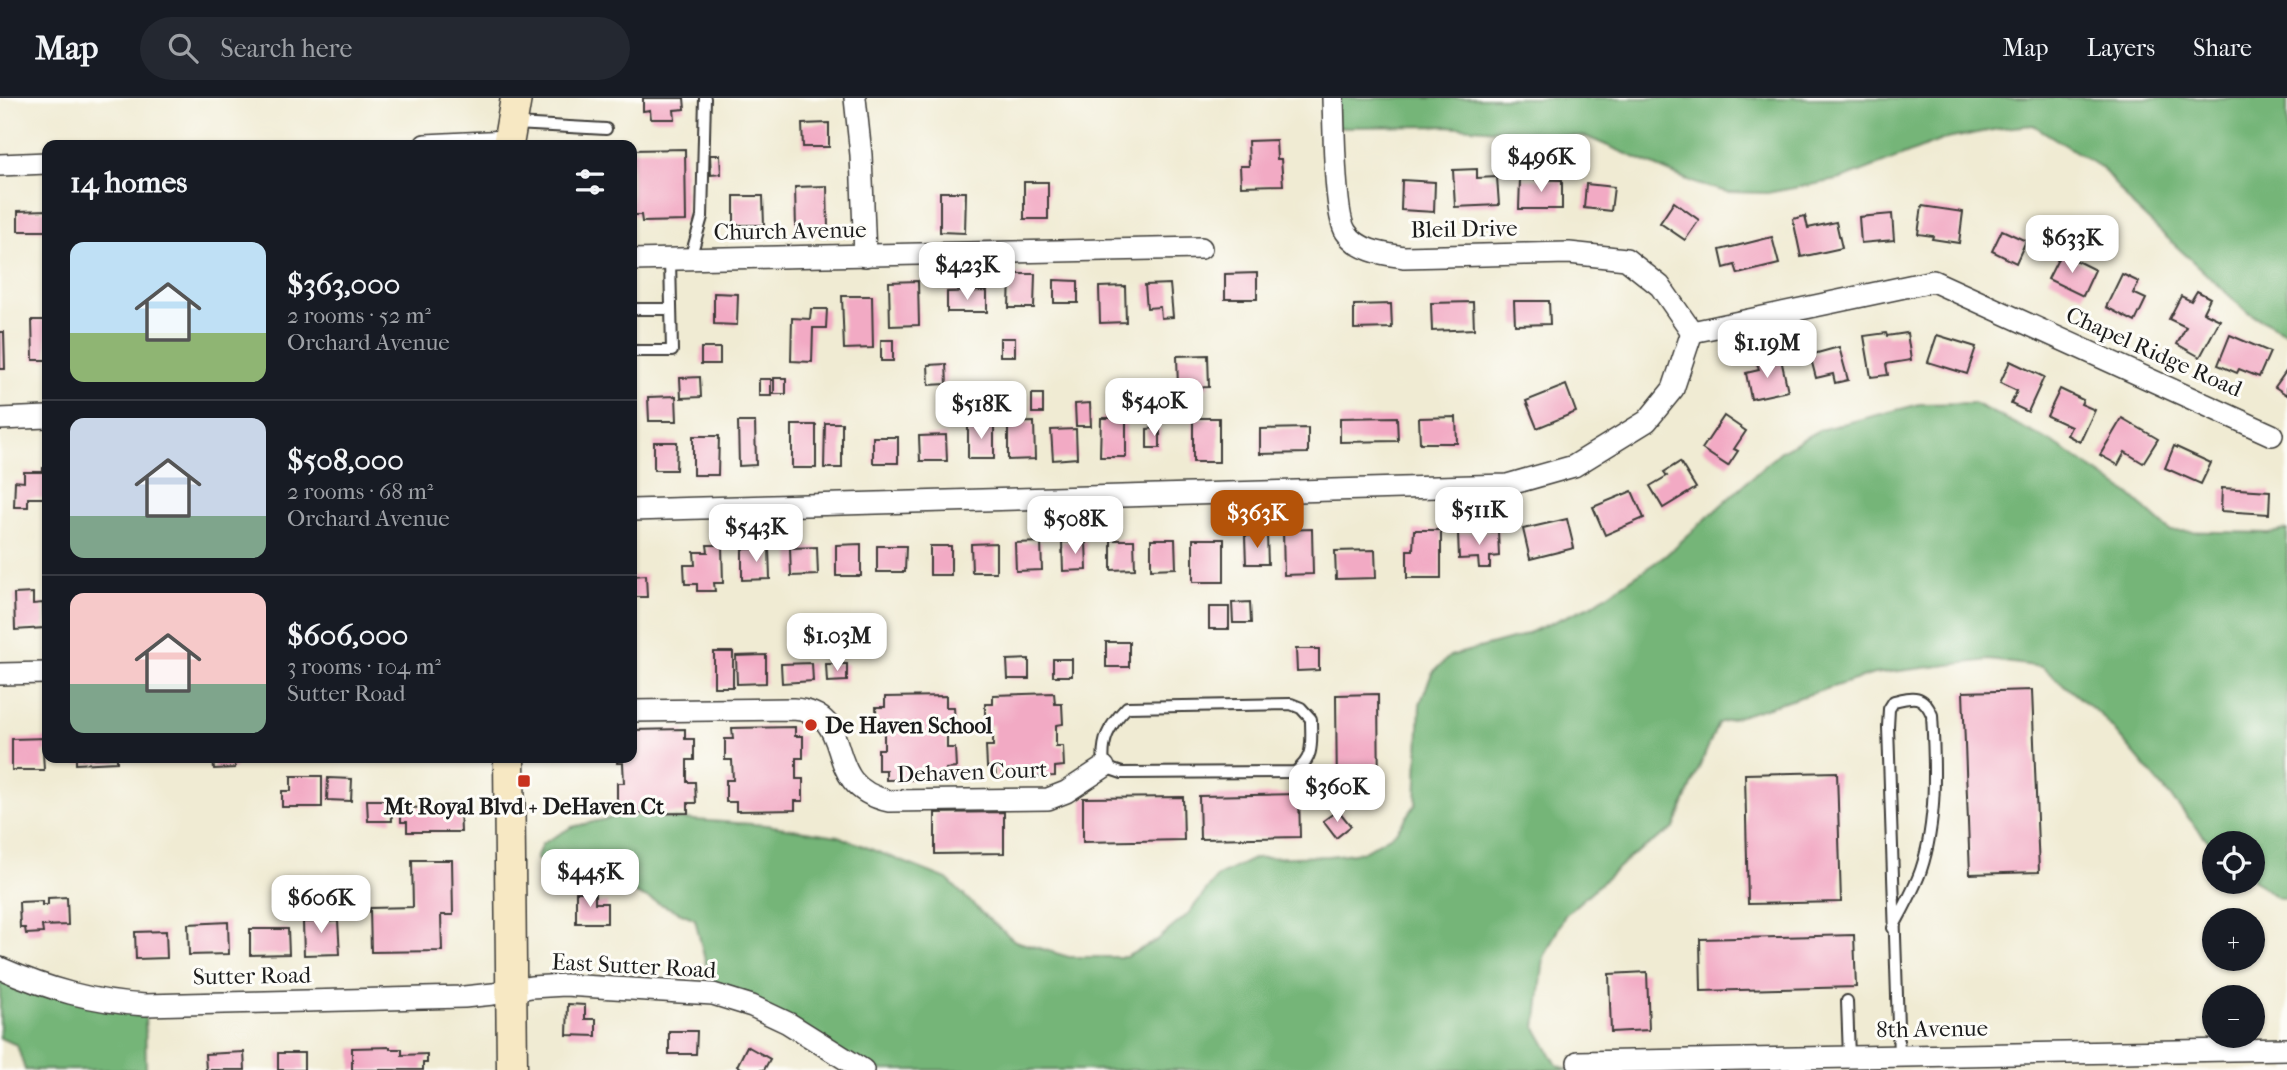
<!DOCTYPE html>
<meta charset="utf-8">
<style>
body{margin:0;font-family:"IM FELL French Canon",serif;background:#242831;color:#f1f3f6;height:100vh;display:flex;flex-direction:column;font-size:26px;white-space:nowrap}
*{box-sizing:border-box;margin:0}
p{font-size:23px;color:#9ea1a6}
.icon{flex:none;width:38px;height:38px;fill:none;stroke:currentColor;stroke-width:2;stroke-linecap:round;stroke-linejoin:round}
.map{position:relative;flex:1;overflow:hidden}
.side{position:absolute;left:42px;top:42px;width:595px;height:623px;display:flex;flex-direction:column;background:#171b24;border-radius:14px;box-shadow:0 2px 5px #0004}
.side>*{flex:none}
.fabs{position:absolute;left:2202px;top:733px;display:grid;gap:14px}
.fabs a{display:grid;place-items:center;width:63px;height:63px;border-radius:50%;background:#171b24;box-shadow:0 2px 5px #0004;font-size:35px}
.price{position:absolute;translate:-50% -60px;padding:0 16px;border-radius:14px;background:#fff;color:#222;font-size:23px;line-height:46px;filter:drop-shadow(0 2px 4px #0008)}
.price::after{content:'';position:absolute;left:50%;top:42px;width:21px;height:16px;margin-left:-10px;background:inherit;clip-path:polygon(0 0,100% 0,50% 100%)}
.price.selected{background:#b45309;color:#fff}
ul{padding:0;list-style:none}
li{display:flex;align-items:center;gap:21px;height:175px;padding:0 28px}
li+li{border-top:2px solid #363941}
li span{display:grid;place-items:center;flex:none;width:196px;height:140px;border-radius:14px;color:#555}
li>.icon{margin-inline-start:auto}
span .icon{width:84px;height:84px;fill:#fffc;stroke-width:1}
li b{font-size:30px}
h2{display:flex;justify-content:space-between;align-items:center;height:84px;padding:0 28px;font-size:30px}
header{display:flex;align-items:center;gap:42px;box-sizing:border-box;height:98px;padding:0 35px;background:#171b24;border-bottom:2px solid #363941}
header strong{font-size:33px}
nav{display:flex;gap:38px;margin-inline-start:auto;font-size:24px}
.search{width:490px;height:63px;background:#242831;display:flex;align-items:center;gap:18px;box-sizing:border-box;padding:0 24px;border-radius:38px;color:#9ea1a6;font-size:26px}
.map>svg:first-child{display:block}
.forest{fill:#74b578;stroke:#48684a;stroke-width:2}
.building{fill:#f2aac4}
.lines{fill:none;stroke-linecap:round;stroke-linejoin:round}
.service-casing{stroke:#3c3b37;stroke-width:14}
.minor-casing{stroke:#3c3b37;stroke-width:24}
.secondary-casing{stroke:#3c3b37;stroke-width:33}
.service{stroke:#fff;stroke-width:10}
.minor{stroke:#fff;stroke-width:21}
.secondary{stroke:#f7e8c3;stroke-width:30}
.poi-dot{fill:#c8321e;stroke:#fdfcf7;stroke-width:2.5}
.labels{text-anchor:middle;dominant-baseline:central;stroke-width:6;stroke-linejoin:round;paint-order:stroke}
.street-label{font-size:23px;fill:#1c1c1c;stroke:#fdfcf7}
.poi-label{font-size:23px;font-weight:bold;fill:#1c1c1c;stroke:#fdfcf7;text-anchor:start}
</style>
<header>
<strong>Map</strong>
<div class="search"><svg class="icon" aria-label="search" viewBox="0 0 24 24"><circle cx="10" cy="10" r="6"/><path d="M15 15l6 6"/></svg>Search here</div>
<nav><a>Map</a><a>Layers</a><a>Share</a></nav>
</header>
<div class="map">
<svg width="2287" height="972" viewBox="0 0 2287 972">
<rect width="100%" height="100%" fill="#fdfcf7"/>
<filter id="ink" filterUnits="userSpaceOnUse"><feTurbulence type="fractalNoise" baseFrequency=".0143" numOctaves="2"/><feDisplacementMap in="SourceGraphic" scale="14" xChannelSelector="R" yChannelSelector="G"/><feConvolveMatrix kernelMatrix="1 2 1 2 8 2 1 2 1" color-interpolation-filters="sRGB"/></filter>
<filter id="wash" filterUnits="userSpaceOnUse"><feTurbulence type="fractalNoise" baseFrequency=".00686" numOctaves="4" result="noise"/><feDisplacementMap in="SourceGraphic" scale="28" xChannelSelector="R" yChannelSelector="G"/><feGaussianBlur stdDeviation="1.57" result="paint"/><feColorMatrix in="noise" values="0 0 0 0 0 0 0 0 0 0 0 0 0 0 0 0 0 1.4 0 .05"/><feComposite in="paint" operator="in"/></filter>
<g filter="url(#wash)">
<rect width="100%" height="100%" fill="#f0ebd3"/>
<g class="forest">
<path d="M1333,0H2287V235L2247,214L2133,108L2102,70L2033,27L2003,30L1942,42L1842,81L1767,95L1727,94L1697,86L1587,39L1446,28L1334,29Z"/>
<path d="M1973,305L2052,344L2129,396L2170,433L2269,435L2287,432V801L2276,799L2252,780V746H2214V750L2103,619L2042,569L1989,562L1874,576L1718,625L1674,730L1630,759L1565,817L1544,859L1536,930L1557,967L1569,972H863L713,896L695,821L631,793L587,786L550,775L536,760L542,746L572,729L623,717L766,727L838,738L947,781L984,817L1015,843L1069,859H1126L1156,843L1187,817L1218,778L1255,760L1329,758L1362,754L1395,735L1416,706L1420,606L1432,575L1450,558L1519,539L1592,507L1665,458L1781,353L1819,332L1920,306Z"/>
<path d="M0,870L145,907L146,972H25L17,947L0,940Z"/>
</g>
<g id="blocks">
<g class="building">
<path d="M643,0H684L685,11L674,12L675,21H651L650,12L643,13Z"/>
<path d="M829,25V49H803L802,26Z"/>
<path d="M1276,42L1277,61H1281L1283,87L1241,88L1240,68H1249L1248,43Z"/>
<path d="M685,51L686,123L642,124L641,117H632V52Z"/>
<path d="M710,57H720L721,76L711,77Z"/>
<path d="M1477,71V80L1497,79L1499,107L1455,109L1453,72Z"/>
<path d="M1520,81L1562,82V111H1519Z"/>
<path d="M1402,82L1435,84L1434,114L1401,112Z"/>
<rect x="1024" y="84" width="24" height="37"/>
<path d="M1586,86L1614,89L1611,113L1584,110Z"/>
<path d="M827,88L828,131L796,132L795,89Z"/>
<path d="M940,94H966L965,135L940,134Z"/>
<path d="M734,98H763L764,127H734Z"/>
<path d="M1674,104L1699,122L1685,142L1660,125Z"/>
<path d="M1922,108L1963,114L1959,145L1932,141L1933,138L1918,136Z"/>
<path d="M47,112V133H18V113Z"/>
<path d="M1892,116L1894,142L1861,145L1859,119Z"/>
<path d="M1805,118L1808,130L1836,124L1842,150L1801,159L1793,121Z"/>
<path d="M2002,132L2026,143L2016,165L1992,153Z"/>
<path d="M1772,139L1779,166L1738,176L1735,167L1724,170L1720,152Z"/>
<path d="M2061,155L2095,172L2083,198L2048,181Z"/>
<path d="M1257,175V201H1225V176Z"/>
<path d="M1010,176H1035L1034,210H1009Z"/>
<path d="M2122,176L2139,184L2133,195L2146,201L2135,224L2106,209Z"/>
<path d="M1054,182L1078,183V205H1054Z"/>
<path d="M918,183L919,227L890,228L889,184Z"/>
<path d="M1170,186L1173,219L1161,220L1160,209L1147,210L1145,187Z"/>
<path d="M1125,188L1126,224L1100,225L1099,189Z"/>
<path d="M987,193V214H947V194Z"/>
<path d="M2197,193L2210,200L2203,214L2220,222L2200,259L2177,246L2186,229L2169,221L2181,198L2191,203Z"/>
<path d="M714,195L738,196L737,227L714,226Z"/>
<path d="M842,198H872L873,250L844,251Z"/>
<path d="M1514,203H1549L1550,226L1515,227Z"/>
<path d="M1473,204L1474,231L1432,233L1431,205Z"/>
<path d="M1391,206L1392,230L1354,231V207Z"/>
<path d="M811,211H827L826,230H813L812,264L791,263L792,220L810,221Z"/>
<path d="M32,222H47V262H33Z"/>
<path d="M0,234H4L5,271H0Z"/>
<path d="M1886,235L1887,238L1907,235L1911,262L1886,266L1888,277L1871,279L1864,238Z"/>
<path d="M1937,237L1976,249L1967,276L1928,264Z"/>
<path d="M2230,237L2270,254L2259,279L2239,271L2237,275L2218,267Z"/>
<rect x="1000" y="240" width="15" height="18"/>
<rect x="881" y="242" width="12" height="21"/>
<path d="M1839,249L1848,282L1835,285L1833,276L1816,280L1810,257Z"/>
<rect x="701" y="250" width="19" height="16"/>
<path d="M1208,257L1209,289L1178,290L1177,258Z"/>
<path d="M1781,261L1788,293L1751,301L1746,275L1759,272L1757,265Z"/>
<path d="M2010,263L2044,279L2028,314L2011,306L2017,293L2000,285Z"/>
<path d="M946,266L947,286L929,287L928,267Z"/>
<path d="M2287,272V297L2275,289Z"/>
<path d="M700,279L701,299L681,300L680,280Z"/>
<rect x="774" y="280" width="12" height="16"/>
<rect x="759" y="281" width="12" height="17"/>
<path d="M1566,287L1576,314L1537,330L1526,303Z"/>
<path d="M2060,291L2083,302L2081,306L2095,312L2080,344L2067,337L2071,329L2047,318Z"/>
<rect x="1032" y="296" width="11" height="19"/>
<path d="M676,298L677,323H649L648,299Z"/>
<path d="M1090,305L1091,328H1076L1075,306Z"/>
<path d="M1724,318L1746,333L1734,351L1738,353L1728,368L1702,351Z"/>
<path d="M1397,319L1398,343L1340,344V320Z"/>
<path d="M1456,319L1457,345H1420L1419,320Z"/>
<path d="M1101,320H1126V359H1100Z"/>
<rect x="1193" y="320" width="26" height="44"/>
<path d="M2122,320L2158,341L2143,365L2125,354L2118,367L2100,357Z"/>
<path d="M738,324H755L756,367L739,368Z"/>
<path d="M994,324V361H968V325Z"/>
<path d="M1034,324L1035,361L1008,362V325Z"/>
<path d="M825,325H842V370H824Z"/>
<rect x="792" y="327" width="24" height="43"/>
<path d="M1160,330V350H1147V331Z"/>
<path d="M1308,330V355L1260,356V331Z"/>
<path d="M1076,331L1077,360L1053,362L1051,332Z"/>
<path d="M946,337L947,363H920L919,338Z"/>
<path d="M693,338H719L718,377H693Z"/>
<rect x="873" y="339" width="25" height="26"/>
<path d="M654,344H677L676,372H654Z"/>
<path d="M2174,348L2211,365L2201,386L2165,370Z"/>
<path d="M1680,364L1696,390L1663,410L1650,388L1667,378L1664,374Z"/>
<path d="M43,370H47V400H28V409H14L15,383L24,384V374H43Z"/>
<path d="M2222,390L2270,393L2269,416L2221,413Z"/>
<path d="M1632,393L1644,420L1605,437L1593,409Z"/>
<path d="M1567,421L1574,450L1530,461L1523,431Z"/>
<path d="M1312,431L1313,476L1284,477L1283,432Z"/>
<path d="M1414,432H1441V480H1407V452H1413Z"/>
<path d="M1498,433L1499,458L1490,459V470H1479L1478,460L1459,461L1458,435Z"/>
<path d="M1267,437L1268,466H1246L1245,438Z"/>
<path d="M1151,441H1175L1176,470L1151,471Z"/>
<rect x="1193" y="441" width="31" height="43"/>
<path d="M1111,442H1134L1135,471L1111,472Z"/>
<path d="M1086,443L1087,472L1063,473L1062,444Z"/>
<path d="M1041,444L1042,472L1016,473L1015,445Z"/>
<path d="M996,445V474H972L971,446Z"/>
<path d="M861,446V478H836V447Z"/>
<path d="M707,447H722L723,485H714L715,493H697V486H685L684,467H695L694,454H708Z"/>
<path d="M877,448H906L905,474H877Z"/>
<rect x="930" y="448" width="21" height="29"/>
<path d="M817,449L818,477L791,478L790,450Z"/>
<path d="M769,450L770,481L742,482V451Z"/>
<path d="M1375,452L1376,480L1336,481L1335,453Z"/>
<path d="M646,477L647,499H632V478Z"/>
<path d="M33,495V506L43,505L44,530L15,532L14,496Z"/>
<path d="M1250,504L1251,525H1233L1232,505Z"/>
<rect x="1209" y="509" width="20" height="22"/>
<rect x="1106" y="544" width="23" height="25"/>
<path d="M1296,551H1319V572L1297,573Z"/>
<rect x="714" y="554" width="19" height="35"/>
<path d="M766,557V585L737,586L736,558Z"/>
<path d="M1029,561V581H1008L1007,562Z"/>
<rect x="1053" y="561" width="19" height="17"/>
<path d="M812,565L813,583L782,585L781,566Z"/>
<path d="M826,566H847V583L827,584Z"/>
<path d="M2032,592L2039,774L1970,776L1963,594Z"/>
<path d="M1054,595L1055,606H1062L1063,626L1056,627V648H1063L1064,668L1055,669V678L996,680L995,669H987L986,648H993V627L985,628V606H993V597Z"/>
<path d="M1378,596L1379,696H1337L1336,597Z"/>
<path d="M946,598V609H954L955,628H947V650H955L956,670L946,671V681L886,682V672H878V651H884V631H877L876,609H885V599Z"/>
<path d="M795,629V638H803V660H796V681H803V703H795V712L736,713V704H726V682H733L732,662H725V641H733L732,630Z"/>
<path d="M685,631V641H694V662H687V684H695L696,705H688V715L626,716V706H617V685H624L623,665H617V660H632V632Z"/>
<path d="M47,640V654H43L44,672H12V641Z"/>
<path d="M76,660H117V664L76,666Z"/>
<path d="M213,660H235V670L214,671Z"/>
<path d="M1837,674L1841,804L1748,806L1745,676Z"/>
<path d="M291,678H322V709H282V693H291Z"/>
<path d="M328,680L352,681L351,703L327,702Z"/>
<path d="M1299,696L1300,739L1200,741L1199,698Z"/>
<path d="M1183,699L1184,742L1083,744V700Z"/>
<path d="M367,702H391L392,723H368Z"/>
<path d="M460,709L461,734H407V724H401V710Z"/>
<path d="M1338,712L1351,728L1336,740L1323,723Z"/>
<path d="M1004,714V755L935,756V715Z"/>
<path d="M412,762H452L453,817H441L442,853L371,854L370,810L413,809Z"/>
<path d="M576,794H595V805H607V825H576Z"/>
<path d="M67,799L68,827L42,828L43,835L26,836L25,830H20L19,804L42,803V807H48V800Z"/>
<path d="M324,810L325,824L338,823L340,856L304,857L303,824H312V811Z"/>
<path d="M228,824L229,856L189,857L188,826Z"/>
<path d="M250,831H288L289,856L250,857Z"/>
<path d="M166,833L167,860L136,861L135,834Z"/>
<path d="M1854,837L1856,889L1701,893L1700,841Z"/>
<path d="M1647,874L1649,932L1611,934L1609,876Z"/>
<path d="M568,906L585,907V921H596V938L567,937Z"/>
<path d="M669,933H697L696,956H669Z"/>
<path d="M747,948L770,961L764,972H745L737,968Z"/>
<path d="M390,949V951H402V957L427,956V965H423V972H352V950Z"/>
<path d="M244,954L245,972H206L205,956Z"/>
<rect x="278" y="955" width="26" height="17"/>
</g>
</g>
</g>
<g filter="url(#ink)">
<use href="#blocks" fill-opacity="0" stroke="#3c3b37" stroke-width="2"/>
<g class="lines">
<g class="service-casing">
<g id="service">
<path d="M515,26L606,31"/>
<path d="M690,161L702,119L705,0"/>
<path d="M632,211H671"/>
<path d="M632,253H672L670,162"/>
<path d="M1291,606L1301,610L1311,621C1311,644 1315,660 1295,674L1122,675L1104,669C1101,642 1108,629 1127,609Z"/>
<path d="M1893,830C1903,811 1914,792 1921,772C1937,724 1935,667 1932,617C1923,596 1914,598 1894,603L1889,611L1888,629L1899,958"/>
<path d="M1847,903L1849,959"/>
</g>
</g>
<g class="minor-casing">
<g id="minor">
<path d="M855,0L861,57L865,158"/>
<path d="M1333,0C1334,25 1334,117 1346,134C1358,153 1383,156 1404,159L1569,155L1626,161L1660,188L1692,234"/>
<path d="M425,47L508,43"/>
<path d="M0,67L47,65"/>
<path d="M632,162L1201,150"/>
<path d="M1692,234L1933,183L2272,337"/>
<path d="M0,321L47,319"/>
<path d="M632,412L1507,387L1574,368L1647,323L1673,291L1692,234"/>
<path d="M0,576L47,575"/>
<path d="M632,613L793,611C861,615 816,687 889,703L1048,701L1066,694L1104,669"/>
<path d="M0,870C48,891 93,904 145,907L464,899L493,896L531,889L565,887L713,896L752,908L788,925L863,972"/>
<path d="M1578,964L2287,951"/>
</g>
</g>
<g class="secondary-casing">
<g id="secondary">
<path d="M508,47L516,0"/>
<path d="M509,660L512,972"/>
</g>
</g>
<use href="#service" class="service"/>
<use href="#minor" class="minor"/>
<use href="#secondary" class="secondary"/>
</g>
</g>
<g class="poi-dot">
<circle cx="811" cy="627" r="7"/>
<rect x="517" y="676" width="14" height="14" rx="3.5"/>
</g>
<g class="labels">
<g class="street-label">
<text transform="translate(1464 131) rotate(-1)">Bleil Drive</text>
<text transform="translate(790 133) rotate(-1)">Church Avenue</text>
<text transform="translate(2154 254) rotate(24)">Chapel Ridge Road</text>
<text transform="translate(972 674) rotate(-2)">Dehaven Court</text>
<text transform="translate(634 868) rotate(3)">East Sutter Road</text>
<text transform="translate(252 878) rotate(-1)">Sutter Road</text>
<text transform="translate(1932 931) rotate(-1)">8th Avenue</text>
</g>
<g class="poi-label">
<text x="825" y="627">De Haven School</text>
<text x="524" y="708" text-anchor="middle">Mt Royal Blvd + DeHaven Ct</text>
</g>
</g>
</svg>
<div class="fabs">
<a><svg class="icon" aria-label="locate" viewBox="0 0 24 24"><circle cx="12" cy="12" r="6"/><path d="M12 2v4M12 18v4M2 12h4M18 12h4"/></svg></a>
<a>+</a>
<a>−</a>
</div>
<b class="price" style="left:1541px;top:96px">$496K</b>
<b class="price" style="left:2072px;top:177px">$633K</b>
<b class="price" style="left:967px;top:204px">$423K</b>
<b class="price" style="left:1767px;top:282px">$1.19M</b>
<b class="price" style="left:1154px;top:340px">$540K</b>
<b class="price" style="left:981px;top:343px">$518K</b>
<b class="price" style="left:1479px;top:449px">$511K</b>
<b class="price selected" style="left:1257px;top:452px">$363K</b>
<b class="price" style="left:1075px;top:458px">$508K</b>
<b class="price" style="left:756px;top:466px">$543K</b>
<b class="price" style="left:837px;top:575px">$1.03M</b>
<b class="price" style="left:1337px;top:726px">$360K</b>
<b class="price" style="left:590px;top:811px">$445K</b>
<b class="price" style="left:321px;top:837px">$606K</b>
<section class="side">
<h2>14 homes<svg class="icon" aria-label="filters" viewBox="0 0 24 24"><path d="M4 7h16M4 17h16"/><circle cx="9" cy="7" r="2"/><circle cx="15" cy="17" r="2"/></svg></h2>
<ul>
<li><span style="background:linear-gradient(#bfe0f5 65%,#8fb573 0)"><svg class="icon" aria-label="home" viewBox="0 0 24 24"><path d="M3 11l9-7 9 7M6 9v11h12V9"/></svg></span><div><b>$363,000</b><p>2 rooms · 52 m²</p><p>Orchard Avenue</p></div></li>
<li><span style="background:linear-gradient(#c9d6e8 70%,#7fa58c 0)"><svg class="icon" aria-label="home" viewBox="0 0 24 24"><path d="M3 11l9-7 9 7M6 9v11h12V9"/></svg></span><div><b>$508,000</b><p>2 rooms · 68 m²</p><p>Orchard Avenue</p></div></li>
<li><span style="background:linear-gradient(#f6c9c9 65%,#7fa58c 0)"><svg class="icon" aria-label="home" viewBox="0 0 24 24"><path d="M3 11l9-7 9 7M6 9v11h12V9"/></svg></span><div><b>$606,000</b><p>3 rooms · 104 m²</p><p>Sutter Road</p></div></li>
</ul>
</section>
</div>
